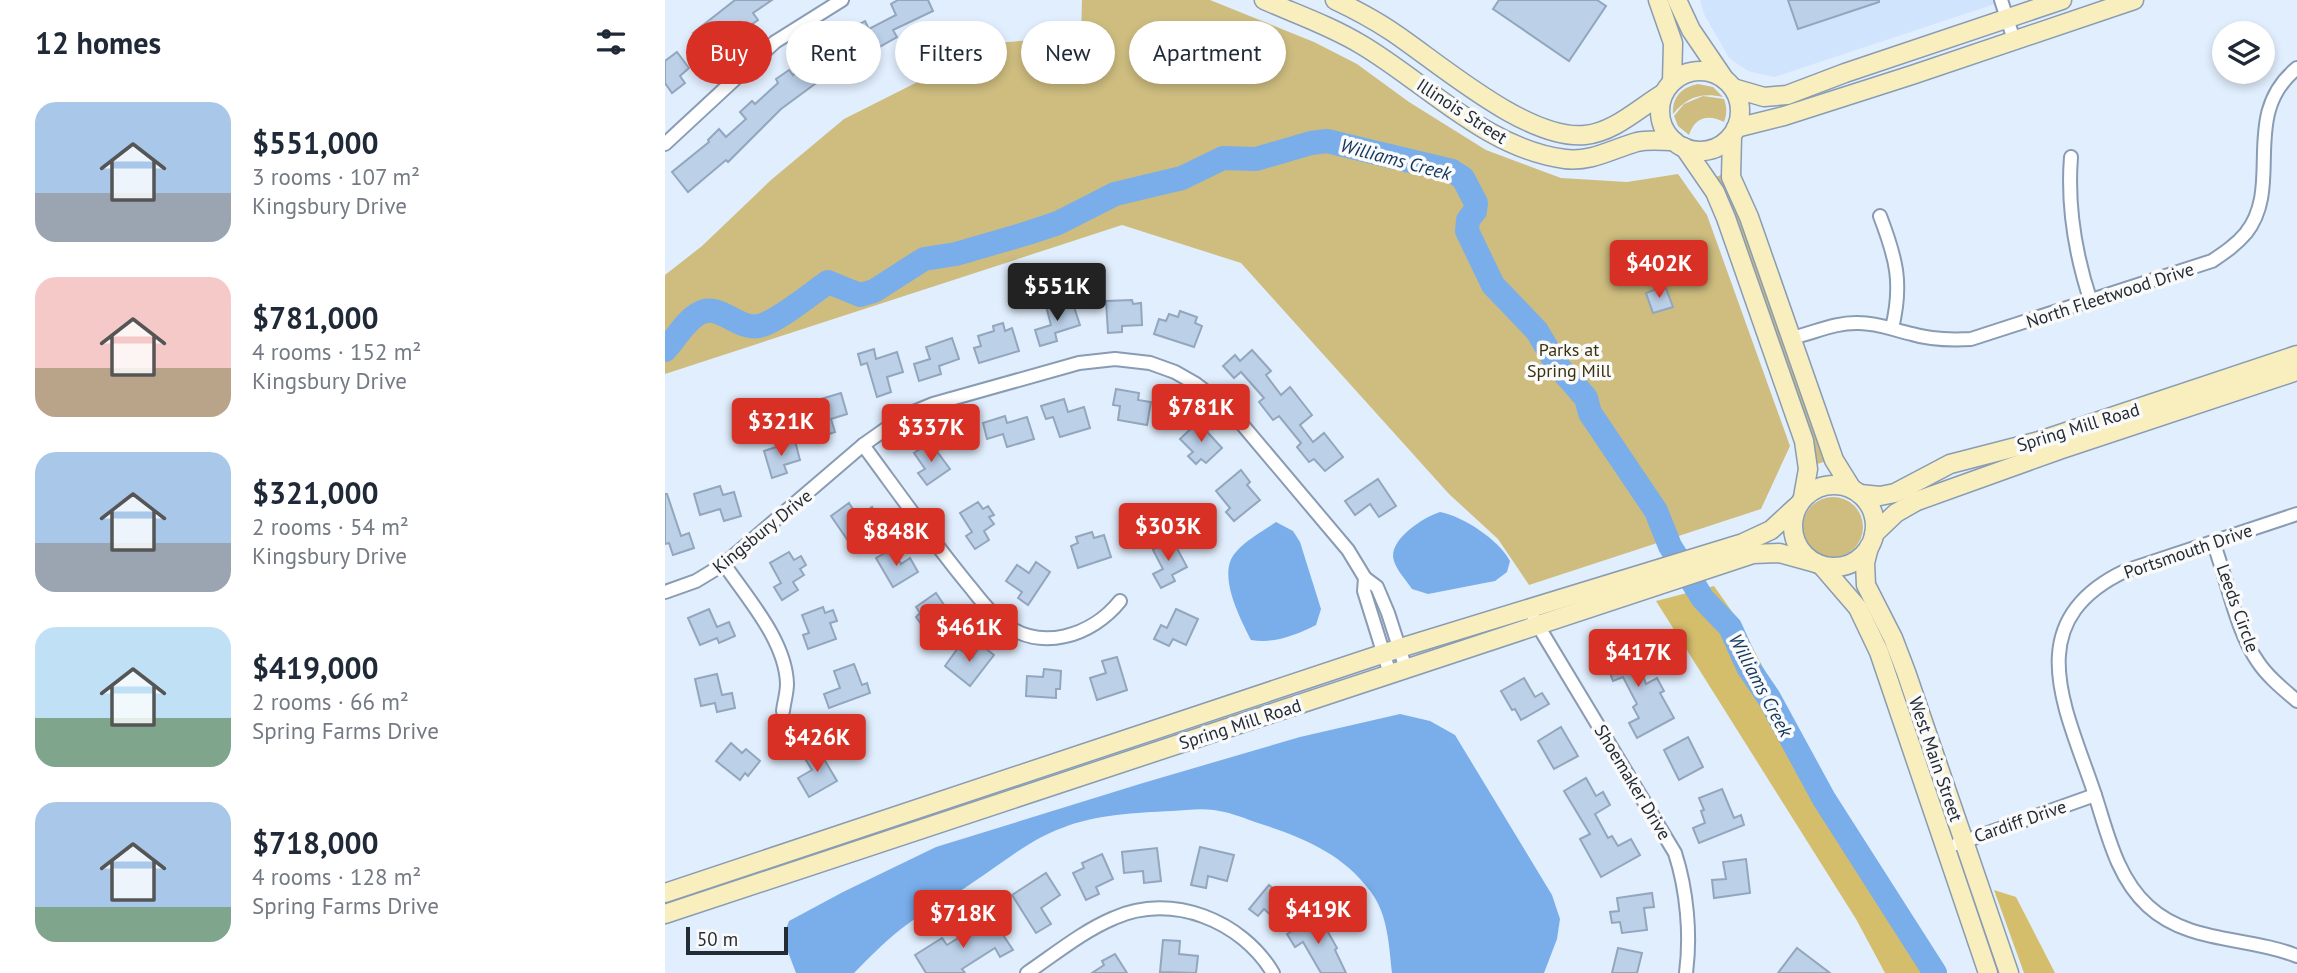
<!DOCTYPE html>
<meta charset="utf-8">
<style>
body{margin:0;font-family:"PT Sans",sans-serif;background:#f2f2f3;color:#1f2937;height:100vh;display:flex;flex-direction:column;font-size:26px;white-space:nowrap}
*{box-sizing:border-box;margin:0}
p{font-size:23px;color:#747a83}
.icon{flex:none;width:38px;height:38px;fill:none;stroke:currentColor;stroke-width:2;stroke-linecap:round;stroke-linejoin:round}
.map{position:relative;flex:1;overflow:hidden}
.side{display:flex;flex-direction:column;background:#fff;width:665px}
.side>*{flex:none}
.banner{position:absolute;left:21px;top:21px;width:665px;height:63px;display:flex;gap:14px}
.fabs{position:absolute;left:1547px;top:21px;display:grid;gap:14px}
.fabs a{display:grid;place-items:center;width:63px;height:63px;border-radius:50%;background:#fff;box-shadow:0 4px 10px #0003;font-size:35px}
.scale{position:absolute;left:21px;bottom:18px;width:102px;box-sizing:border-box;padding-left:7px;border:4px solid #232b34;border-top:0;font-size:19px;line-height:24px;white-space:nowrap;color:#232b34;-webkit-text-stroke:5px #fafafa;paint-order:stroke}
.price{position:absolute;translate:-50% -60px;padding:0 16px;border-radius:7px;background:#d93025;color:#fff;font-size:23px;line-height:46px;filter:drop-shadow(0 2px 4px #0008)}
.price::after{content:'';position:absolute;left:50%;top:42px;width:21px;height:16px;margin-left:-10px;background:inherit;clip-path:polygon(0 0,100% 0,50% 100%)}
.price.selected{background:#222;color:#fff}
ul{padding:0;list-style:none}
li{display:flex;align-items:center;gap:21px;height:175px;padding:0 35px}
li span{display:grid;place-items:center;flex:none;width:196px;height:140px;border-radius:21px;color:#555}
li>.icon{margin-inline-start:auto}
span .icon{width:84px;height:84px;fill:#fffc;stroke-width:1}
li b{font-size:30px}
h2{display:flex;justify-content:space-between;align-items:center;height:84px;padding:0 35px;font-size:30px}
.tag{padding:0 24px;border-radius:32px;background:#fff;box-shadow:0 4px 10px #0003;font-size:24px;line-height:63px}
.tag.selected{background:#d93025;color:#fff}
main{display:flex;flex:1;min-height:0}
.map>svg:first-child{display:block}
.built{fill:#d0e4fd}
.green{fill:#cebd7f}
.forest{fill:#d4be6c}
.water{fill:#79aeeb}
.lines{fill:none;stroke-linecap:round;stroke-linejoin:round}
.river{stroke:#79aeeb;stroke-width:24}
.building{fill:#bcd0e8;stroke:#92a6bd;stroke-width:2}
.street-casing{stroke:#899cb3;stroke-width:16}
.secondary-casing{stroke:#899cb3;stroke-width:21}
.street{stroke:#fff;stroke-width:12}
.secondary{stroke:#f8eebe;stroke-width:18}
.labels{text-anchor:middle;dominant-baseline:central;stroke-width:7;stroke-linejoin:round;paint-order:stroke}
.street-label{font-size:18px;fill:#232b34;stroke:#fafafa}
.park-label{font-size:18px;fill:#3b320d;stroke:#fafafa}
.water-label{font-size:19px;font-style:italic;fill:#11365d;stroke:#fafafa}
</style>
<main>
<section class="side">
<h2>12 homes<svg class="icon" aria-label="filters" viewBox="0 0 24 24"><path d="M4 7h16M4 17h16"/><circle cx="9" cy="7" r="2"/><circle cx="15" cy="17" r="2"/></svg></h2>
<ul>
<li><span style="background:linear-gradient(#a9c7e8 65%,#9aa5b1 0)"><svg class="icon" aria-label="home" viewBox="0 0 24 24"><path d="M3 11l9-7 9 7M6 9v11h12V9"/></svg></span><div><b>$551,000</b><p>3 rooms · 107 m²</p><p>Kingsbury Drive</p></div></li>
<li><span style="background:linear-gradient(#f6c9c9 65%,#b9a48a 0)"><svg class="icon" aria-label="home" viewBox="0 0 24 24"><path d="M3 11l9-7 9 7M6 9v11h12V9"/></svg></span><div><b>$781,000</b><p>4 rooms · 152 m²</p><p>Kingsbury Drive</p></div></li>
<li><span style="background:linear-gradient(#a9c7e8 65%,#9aa5b1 0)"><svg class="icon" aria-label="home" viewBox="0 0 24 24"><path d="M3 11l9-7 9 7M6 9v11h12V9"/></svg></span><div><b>$321,000</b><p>2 rooms · 54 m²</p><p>Kingsbury Drive</p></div></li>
<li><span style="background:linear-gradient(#bfe0f5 65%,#7fa58c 0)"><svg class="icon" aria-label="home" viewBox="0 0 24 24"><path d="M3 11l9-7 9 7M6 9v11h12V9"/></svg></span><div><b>$419,000</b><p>2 rooms · 66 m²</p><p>Spring Farms Drive</p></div></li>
<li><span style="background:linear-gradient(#a9c7e8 75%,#7fa58c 0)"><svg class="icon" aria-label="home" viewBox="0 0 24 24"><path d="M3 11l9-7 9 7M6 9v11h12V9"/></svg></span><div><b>$718,000</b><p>4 rooms · 128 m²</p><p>Spring Farms Drive</p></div></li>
</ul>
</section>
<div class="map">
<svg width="1632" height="973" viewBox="0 0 1632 973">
<rect width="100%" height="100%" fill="#e1eefd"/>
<path class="built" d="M1035,0H1342L1109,77L1083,71L1064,58L1039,14Z"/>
<g class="green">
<path d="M417,0H545L649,42L692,64L744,102L821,150L896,178L962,182L1013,174L1042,215L1125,446L1096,509L864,585L833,539L784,494L576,263L457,225L0,374V275L37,246L106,180L179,119L330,43L416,36Z"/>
<path d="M1033,84L1048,87L1058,97C1036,92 1022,97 1008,114C1007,97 1017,87 1033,84Z"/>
<path d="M1038,96L1059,99C1062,107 1062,114 1059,122C1043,114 1030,117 1024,135L1013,126L1009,116L1019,104Z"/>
<path d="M1056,175L1070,203L1162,461L1152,464L1149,444L1068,213L1051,177Z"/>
<circle cx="1168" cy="527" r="30"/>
</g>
<g class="forest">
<path d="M1049,586L1075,623L1145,758L1280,973H1220L1191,919L991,601Z"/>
<path d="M1329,890L1351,897L1390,973H1359Z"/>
</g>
<g class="water">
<path d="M999,244L1010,275L992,280L982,250Z"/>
<path d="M775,512C798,516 834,540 845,561L842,572L830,581L763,594L747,589C742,581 732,571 729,561C722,540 759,517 775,512Z"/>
<path d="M611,522L628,531L635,542L656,609L651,625C631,635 609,644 586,640C575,618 551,573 571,552C581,540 598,531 611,522Z"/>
<path d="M735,714L765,721L790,735L887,895L895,919L892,939L879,973H727C724,946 723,915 706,892C677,852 634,836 590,822C577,817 563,812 549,810C535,808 521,810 507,811C470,813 432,814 397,828C364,840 336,864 307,883C287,897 264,909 244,923C224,937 207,955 189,973H131L120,944V932L124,921L178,892L271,847L478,783L635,737Z"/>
</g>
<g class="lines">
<path class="river" d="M0,350C11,339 19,322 33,314C54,301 71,330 94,326C112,322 147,293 163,282L195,295L209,291L259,259L291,254L363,233L393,223L450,194L517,178L558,158L591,159L646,143L662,141L787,171L798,178L811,203L810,211L803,220L802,231L828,285L872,331L892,365L921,398L925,413L991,511L1005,546L1038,599L1065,627L1083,667L1104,698L1159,799L1270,973"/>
</g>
<g class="building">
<path d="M70,0H107L88,13L93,20L79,30L74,22L47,43L54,53L41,63L33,52L39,47L28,33Z"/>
<path d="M233,0H263L268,11L228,30L232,37L209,50L207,46L153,79L154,81L116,109L63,162L61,160L23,192L7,172L44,142L43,140L54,129L61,137L81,119L75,112L87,101L90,104L113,83L111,79L124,70L128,75L151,58L148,53L187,28L200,21L204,29L231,15L226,4Z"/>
<path d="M834,0H932L941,6L904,61L828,9Z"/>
<path d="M1123,0H1214V2L1133,29Z"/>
<path d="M12,52L24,68L15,76L20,83L7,93L0,83V61Z"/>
<path d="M1000,286L1008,307L988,313L981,293Z"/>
<path d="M467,300L468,304L476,303L477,325L457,326V332L443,333L441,301Z"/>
<path d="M394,302L396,308L408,304L415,325L390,333L392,341L375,346L370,330L386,325L381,306Z"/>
<path d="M515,311L532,317L530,323L537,326L529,347L489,334L494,319L501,321L504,314L513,317Z"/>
<path d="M338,323L340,331L347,328L354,351L314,363L309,348L316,346L313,336L329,331L328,326Z"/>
<path d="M287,338L294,359L274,366L276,374L254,381L249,364L265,359L261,347Z"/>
<path d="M209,349L211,359L232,352L238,372L222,377L226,392L212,397L202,363L196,365L193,354Z"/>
<path d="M587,350L606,371L601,375L616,395L625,387L647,415L635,425L648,442L659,433L678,457L660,471L649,459L644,462L632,447L636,443L614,416L608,420L594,402L599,398L576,372L569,378L558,366L570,355L575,361Z"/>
<path d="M451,389L474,393L473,400L486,402L482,425L453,420L455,406L448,405Z"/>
<path d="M176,393L182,414L166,419L170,432L149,439L144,423L152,420L146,402Z"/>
<path d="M399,399L403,412L419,407L425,428L395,437L388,417L381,419L376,406Z"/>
<path d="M340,416L342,423L362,417L369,439L342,447L338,434L322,439L318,423Z"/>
<path d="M533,422L557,448L541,463L536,459L531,464L523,456L528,452L515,439Z"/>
<path d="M130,441L135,460L119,465L122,473L107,478L99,451Z"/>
<path d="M265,442L285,469L262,485L253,473L260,469L249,453Z"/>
<path d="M576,470L585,482L582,485L595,500L569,521L561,512L565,508L551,491Z"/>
<path d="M713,479L731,506L714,517L705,504L690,515L680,501Z"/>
<path d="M55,486L58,495L69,492L76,516L59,521L55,509L35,515L29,494Z"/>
<path d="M0,494H2L16,536L24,533L29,548L8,555L4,543L0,544Z"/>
<path d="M313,502L318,509L323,506L329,515L324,517L329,524L319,531L324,540L310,549L301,536L307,532L295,513Z"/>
<path d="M184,503L193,517L207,507L215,520L184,542L166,516Z"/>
<path d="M427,532L429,538L439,535L446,557L413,568L406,546L413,543L411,537Z"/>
<path d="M507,539L522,567L507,575L510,581L496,588L488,574L498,569L488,550Z"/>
<path d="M227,549L236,564L245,558L253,572L228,587L211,558Z"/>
<path d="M124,552L129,560L136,556L141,565L135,569L139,575L128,582L133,590L117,600L109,587L116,583L105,563Z"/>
<path d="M371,562L385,572L363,605L353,598L357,592L341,581L352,565L364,573Z"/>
<path d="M271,593L290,621L271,635L262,621L257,625L251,617L255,613L251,607Z"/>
<path d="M158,607L160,613L168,610L172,621L165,623L171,639L143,649L138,635L144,633L137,615Z"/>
<path d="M44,609L52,627L64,622L70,636L54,643L52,638L35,645L23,618Z"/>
<path d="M511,609L533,619L521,645L508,639L504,646L489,639L496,625L502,628Z"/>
<path d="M961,640L965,652L969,650L981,684L992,678L999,691L995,693L1009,718L972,738L964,723L974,718L968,707L972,704L958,677L948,681L936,649Z"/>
<path d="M316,645L329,655L305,686L280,666L293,648L307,658Z"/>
<path d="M452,657L462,690L432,700L425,678L441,673L437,661Z"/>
<path d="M189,664L197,685L202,683L205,693L164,708L159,694L175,688L169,671Z"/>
<path d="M379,669L396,671L395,689H391V698L361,696L362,676L378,677Z"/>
<path d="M52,674L57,695L67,693L70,708L52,712L50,703L36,706L30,679Z"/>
<path d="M859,678L870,697L877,693L884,704L856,720L850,709L847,710L836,691Z"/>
<path d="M896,727L913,756L889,769L873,741Z"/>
<path d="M1023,737L1038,767L1014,780L999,750Z"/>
<path d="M66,743L77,753L81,749L95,761L83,776L80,773L75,780L51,761Z"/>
<path d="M153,749L172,781L144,797L133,778L147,770L139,757Z"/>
<path d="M921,778L931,796L938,792L945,805L930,814L943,838L947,836L953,846L966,839L975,855L936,877L915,839L925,834L899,791Z"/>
<path d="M1057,789L1069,818L1076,815L1079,825L1034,843L1028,828L1040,823L1036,811L1039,810L1034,798Z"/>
<path d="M535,847L569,855L562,881L543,876L541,888L526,885Z"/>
<path d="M492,848L496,881L479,883L478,871L459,873L457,852Z"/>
<path d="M437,854L448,879L431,887L434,894L421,900L408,873L419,868L417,863Z"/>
<path d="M1081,859L1085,893L1049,898L1047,880L1061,879L1058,862Z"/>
<path d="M381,873L395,895L376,908L386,924L371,933L347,895Z"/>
<path d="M604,885L626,904L612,921L599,909L593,916L584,909Z"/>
<path d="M987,893L989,907L979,908L982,930L957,933L955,922L947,923L945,912L954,911L952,898Z"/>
<path d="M654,916L672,948L670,950L681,973H656L638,942L630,947L622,934Z"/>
<path d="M320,921L326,930L332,926L348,950L335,957L330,948L297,969L300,973H261L250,955L277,938L282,945Z"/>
<path d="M498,940L515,941L514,954L533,956L531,973L495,972Z"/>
<path d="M953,948L977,953L972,973H947Z"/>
<path d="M1132,948L1165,973H1113Z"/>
<path d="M450,954L462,973H427L439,965L437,961Z"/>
</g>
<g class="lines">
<g class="street-casing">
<g id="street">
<path d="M1336,0L1349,40"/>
<path d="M0,144L110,42L177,0"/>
<path d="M1406,157C1402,208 1410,254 1426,302"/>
<path d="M1215,216C1231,258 1238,283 1227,328"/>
<path d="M1126,338C1149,333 1170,322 1194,323C1213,323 1229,330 1247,334C1266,340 1286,340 1306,339L1547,261C1559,253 1571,245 1581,233C1619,185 1574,115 1632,68"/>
<path d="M198,445C232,491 265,538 301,582C312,595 323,611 337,622C375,653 427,636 455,601"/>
<path d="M1632,514L1460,571C1353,622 1401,709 1429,792C1442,831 1451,877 1483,906C1524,944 1583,936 1632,956"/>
<path d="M1548,542C1562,578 1571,631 1593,662C1603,677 1618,689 1632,701"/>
<path d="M59,564C82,598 121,641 122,684C122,693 119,702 118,711"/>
<path d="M700,578L699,591L725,674"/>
<path d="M0,592L31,581L59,564L198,445L239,416L268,404L414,363L450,359L485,363L510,372L531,384L565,410L683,550L700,578L712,587L723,613L741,669"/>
<path d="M869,619L1010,853C1022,890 1026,935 1021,973"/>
<path d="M1292,844L1430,795"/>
<path d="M362,973C390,954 418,931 449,918C507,892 577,921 608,973"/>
</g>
</g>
<g class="secondary-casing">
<g id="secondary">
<path d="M599,0C631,14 666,26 697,45C761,83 822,149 900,159C927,162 947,149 972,142C984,139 997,141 1009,141"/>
<path d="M670,0C689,9 708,19 726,31C773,62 862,141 920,135C950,132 975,107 999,93"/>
<path d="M993,0L1008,43L1007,82"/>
<path d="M1012,0L1026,30L1058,77"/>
<circle cx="1035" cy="111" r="40"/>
<path d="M1068,88L1099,97L1122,95L1180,73L1397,0"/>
<path d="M1071,128L1119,116L1247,75L1469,0"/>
<path d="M1067,136L1066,177L1084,217L1169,460L1187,489"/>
<path d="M1019,147L1050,192L1061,218L1139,441L1143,469L1138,497"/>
<circle cx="1169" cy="526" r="41"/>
<path d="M1195,494L1215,496L1230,493L1285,464L1374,441L1632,355"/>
<path d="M1209,534L1231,513L1252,501L1394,450L1632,371"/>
<path d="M1204,547L1200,563L1201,585L1228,638L1241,672L1344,973"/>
<path d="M1156,565L1193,608L1214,652L1323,973"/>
<path d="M0,893L735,648L1078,543L1106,530L1132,506"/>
<path d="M0,914L1088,554L1114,553L1151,563"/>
</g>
</g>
<use href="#street" class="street"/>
<use href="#secondary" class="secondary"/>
</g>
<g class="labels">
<g class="street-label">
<text transform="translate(797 111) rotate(33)">Illinois Street</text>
<text transform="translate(1445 295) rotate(-18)">North Fleetwood Drive</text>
<text transform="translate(1413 427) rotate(-17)">Spring Mill Road</text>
<text transform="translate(97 531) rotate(-39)">Kingsbury Drive</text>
<text transform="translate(1523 551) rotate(-19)">Portsmouth Drive</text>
<text transform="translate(1573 608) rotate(70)">Leeds Circle</text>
<text transform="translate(575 724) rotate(-18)">Spring Mill Road</text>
<text transform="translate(1271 759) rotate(71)">West Main Street</text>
<text transform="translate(968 782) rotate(59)">Shoemaker Drive</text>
<text transform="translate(1355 821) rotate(-19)">Cardiff Drive</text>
</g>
<g class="park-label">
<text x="904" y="349">Parks at<tspan x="904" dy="21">Spring Mill</tspan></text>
</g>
<g class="water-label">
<text transform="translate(731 159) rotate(15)">Williams Creek</text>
<text transform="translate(1096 685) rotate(62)">Williams Creek</text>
</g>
</g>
</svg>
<div class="fabs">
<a><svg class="icon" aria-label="layers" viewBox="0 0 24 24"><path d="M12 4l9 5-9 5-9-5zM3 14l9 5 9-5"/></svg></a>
</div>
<div class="scale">50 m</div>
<b class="price" style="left:994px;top:300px">$402K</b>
<b class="price selected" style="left:392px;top:323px">$551K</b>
<b class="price" style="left:536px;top:444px">$781K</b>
<b class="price" style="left:116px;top:458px">$321K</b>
<b class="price" style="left:266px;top:464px">$337K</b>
<b class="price" style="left:503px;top:563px">$303K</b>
<b class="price" style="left:231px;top:568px">$848K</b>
<b class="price" style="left:304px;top:664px">$461K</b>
<b class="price" style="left:973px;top:689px">$417K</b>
<b class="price" style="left:152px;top:774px">$426K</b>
<b class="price" style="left:653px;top:946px">$419K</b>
<b class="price" style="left:298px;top:950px">$718K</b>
<div class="banner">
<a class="tag selected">Buy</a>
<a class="tag">Rent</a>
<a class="tag">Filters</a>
<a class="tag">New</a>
<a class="tag">Apartment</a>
</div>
</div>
</main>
